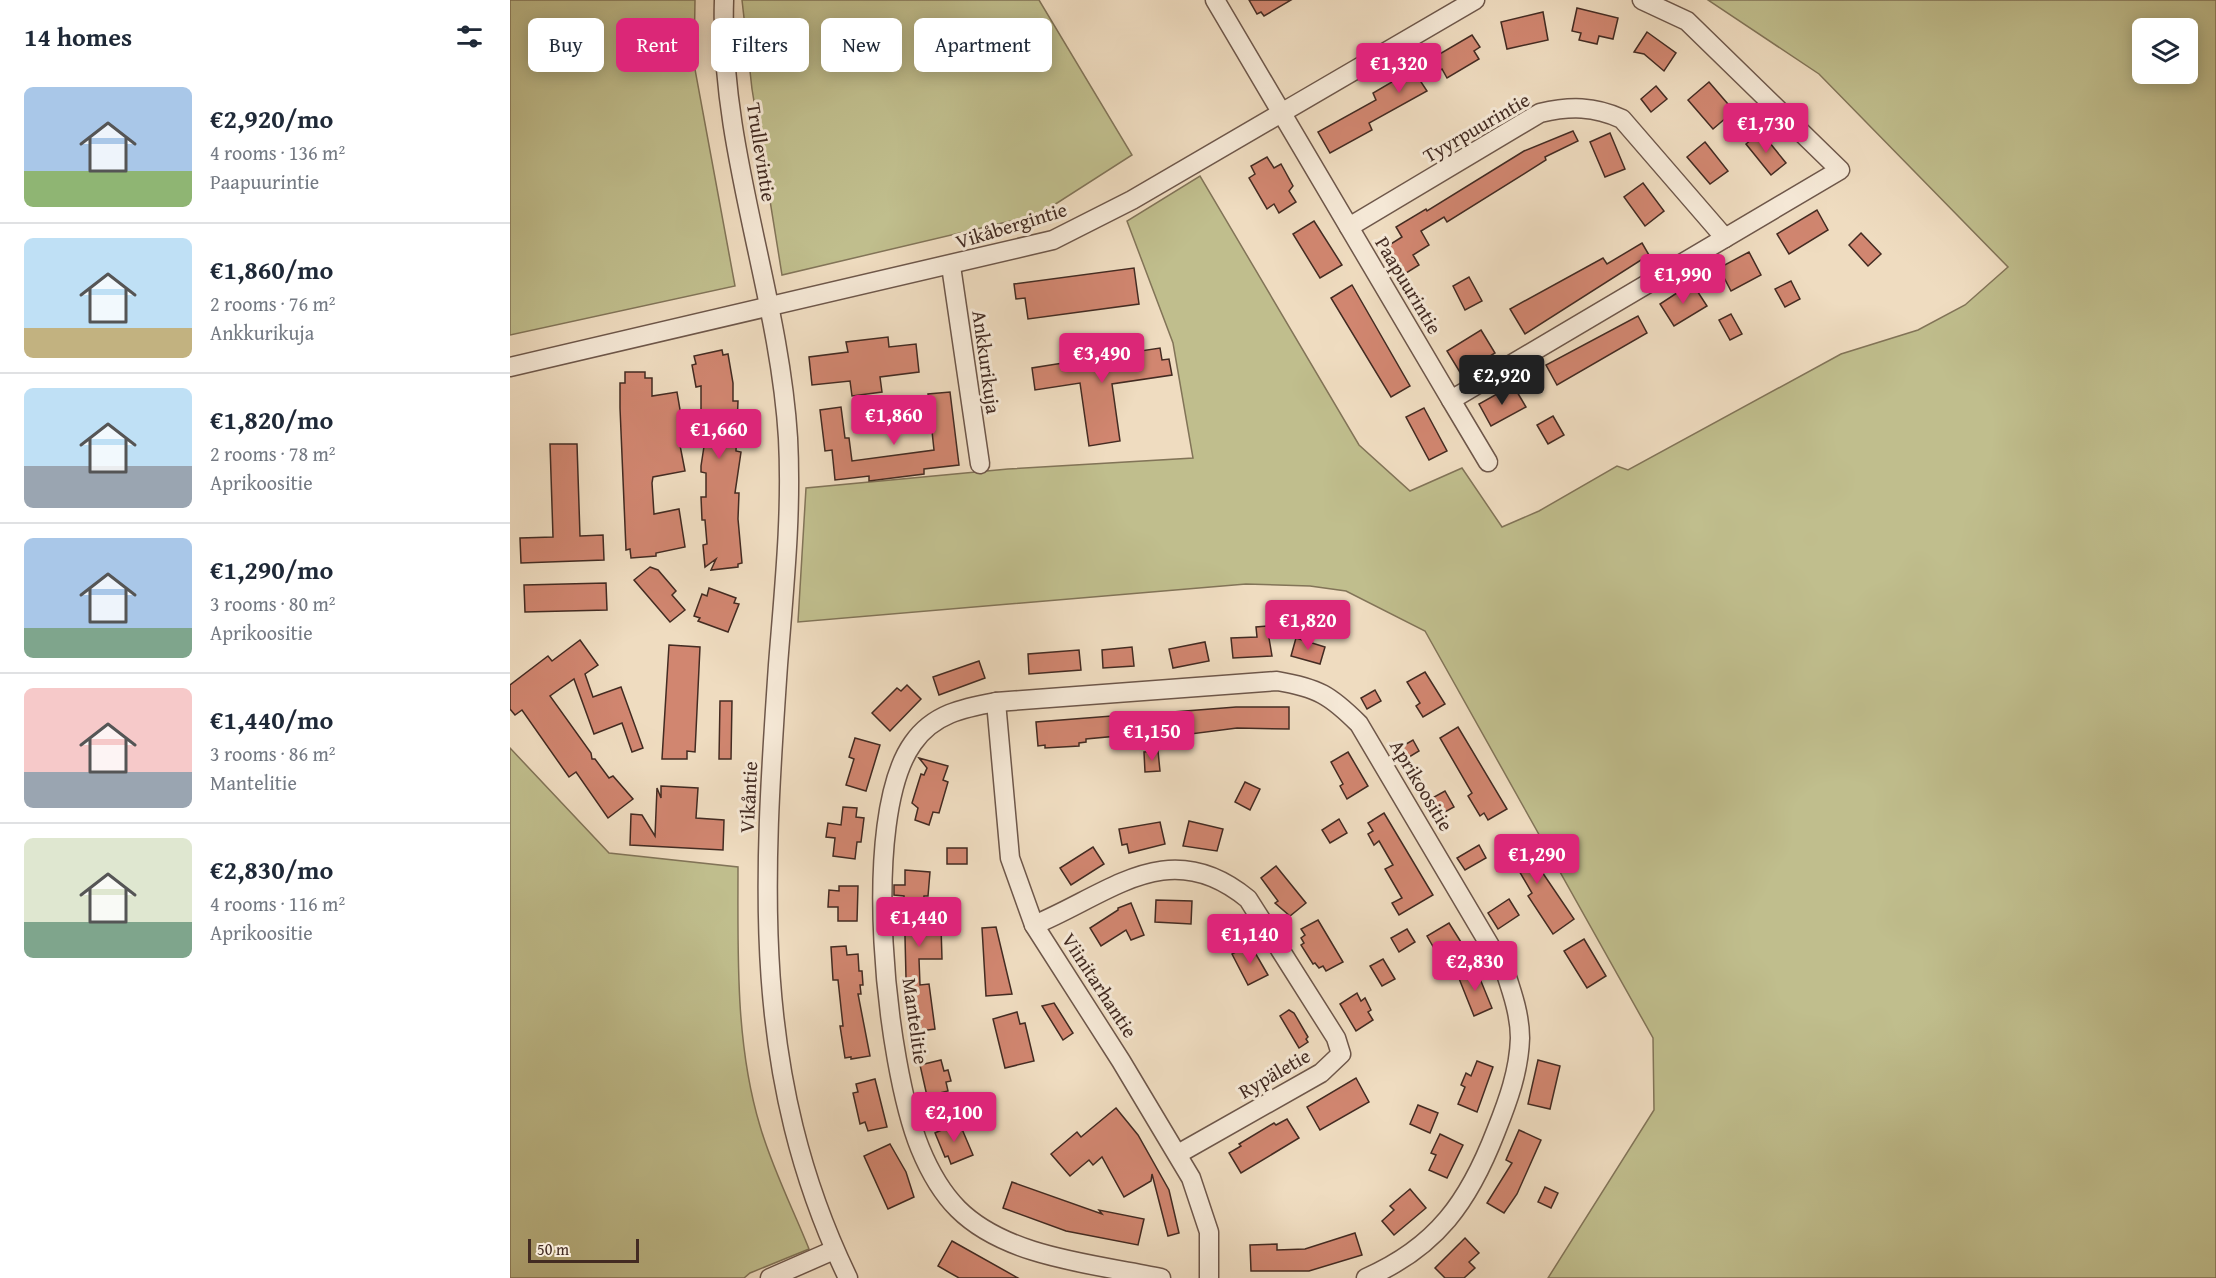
<!DOCTYPE html>
<meta charset="utf-8">
<style>
body{margin:0;font-family:"Gentium Book Plus",serif;background:#f2f2f3;color:#1f2937;height:100vh;display:flex;flex-direction:column;font-size:22px;white-space:nowrap}
*{box-sizing:border-box;margin:0}
p{font-size:20px;color:#747a83}
.icon{flex:none;width:33px;height:33px;fill:none;stroke:currentColor;stroke-width:2;stroke-linecap:round;stroke-linejoin:round}
.map{position:relative;flex:1;overflow:hidden}
.details{display:flex;flex-direction:column;background:#fff;width:510px}
.details>*{flex:none}
.top-card{position:absolute;left:18px;top:18px;width:570px;height:54px;display:flex;gap:12px}
.fabs{position:absolute;left:1622px;top:18px;display:grid;gap:12px}
.fabs a{display:grid;place-items:center;width:66px;height:66px;border-radius:9px;background:#fff;box-shadow:0 3px 15px #0003;font-size:30px}
.scale{position:absolute;left:18px;bottom:15px;width:111px;box-sizing:border-box;padding-left:6px;border:3px solid #432b22;border-top:0;font-size:16px;line-height:21px;white-space:nowrap;color:#432b22;-webkit-text-stroke:4px #f5e8d6;paint-order:stroke}
.price{position:absolute;translate:-50% -51px;padding:0 14px;border-radius:6px;background:#db2777;color:#fff;font-size:20px;line-height:39px;filter:drop-shadow(0 2px 3px #0008)}
.price::after{content:'';position:absolute;left:50%;top:36px;width:18px;height:14px;margin-left:-9px;background:inherit;clip-path:polygon(0 0,100% 0,50% 100%)}
.price.selected{background:#222;color:#fff}
ul{padding:0;list-style:none}
li{display:flex;align-items:center;gap:18px;height:150px;padding:0 24px}
li+li{border-top:2px solid #e0e1e3}
li span{display:grid;place-items:center;flex:none;width:168px;height:120px;border-radius:9px;color:#555}
li>.icon{margin-inline-start:auto}
span .icon{width:72px;height:72px;fill:#fffc;stroke-width:1}
li b{font-size:26px}
h2{display:flex;justify-content:space-between;align-items:center;height:72px;padding:0 24px;font-size:26px}
.pill{padding:0 21px;border-radius:9px;background:#fff;box-shadow:0 3px 15px #0003;font-size:21px;line-height:54px}
.pill.selected{background:#db2777;color:#fff}
main{display:flex;flex:1;min-height:0}
.map>svg:first-child{display:block}
.green{fill:#c0be8d;stroke:#827458;stroke-width:1.5;fill-rule:evenodd}
.building{fill:#d18670;stroke:#432b22;stroke-width:1.5}
.lines{fill:none;stroke-linecap:round;stroke-linejoin:round}
.minor-casing{stroke:#6e574a;stroke-width:21}
.minor{stroke:#f5e8d6;stroke-width:18}
.labels{text-anchor:middle;dominant-baseline:central;stroke-width:6;stroke-linejoin:round;paint-order:stroke}
.street-label{font-size:20px;fill:#432b22;stroke:#f5e8d6}
</style>
<main>
<section class="details">
<h2>14 homes<svg class="icon" aria-label="filters" viewBox="0 0 24 24"><path d="M4 7h16M4 17h16"/><circle cx="9" cy="7" r="2"/><circle cx="15" cy="17" r="2"/></svg></h2>
<ul>
<li><span style="background:linear-gradient(#a9c7e8 70%,#8fb573 0)"><svg class="icon" aria-label="home" viewBox="0 0 24 24"><path d="M3 11l9-7 9 7M6 9v11h12V9"/></svg></span><div><b>€2,920/mo</b><p>4 rooms · 136 m²</p><p>Paapuurintie</p></div></li>
<li><span style="background:linear-gradient(#bfe0f5 75%,#c2b280 0)"><svg class="icon" aria-label="home" viewBox="0 0 24 24"><path d="M3 11l9-7 9 7M6 9v11h12V9"/></svg></span><div><b>€1,860/mo</b><p>2 rooms · 76 m²</p><p>Ankkurikuja</p></div></li>
<li><span style="background:linear-gradient(#bfe0f5 65%,#9aa5b1 0)"><svg class="icon" aria-label="home" viewBox="0 0 24 24"><path d="M3 11l9-7 9 7M6 9v11h12V9"/></svg></span><div><b>€1,820/mo</b><p>2 rooms · 78 m²</p><p>Aprikoositie</p></div></li>
<li><span style="background:linear-gradient(#a9c7e8 75%,#7fa58c 0)"><svg class="icon" aria-label="home" viewBox="0 0 24 24"><path d="M3 11l9-7 9 7M6 9v11h12V9"/></svg></span><div><b>€1,290/mo</b><p>3 rooms · 80 m²</p><p>Aprikoositie</p></div></li>
<li><span style="background:linear-gradient(#f6c9c9 70%,#9aa5b1 0)"><svg class="icon" aria-label="home" viewBox="0 0 24 24"><path d="M3 11l9-7 9 7M6 9v11h12V9"/></svg></span><div><b>€1,440/mo</b><p>3 rooms · 86 m²</p><p>Mantelitie</p></div></li>
<li><span style="background:linear-gradient(#dfe7d0 70%,#7fa58c 0)"><svg class="icon" aria-label="home" viewBox="0 0 24 24"><path d="M3 11l9-7 9 7M6 9v11h12V9"/></svg></span><div><b>€2,830/mo</b><p>4 rooms · 116 m²</p><p>Aprikoositie</p></div></li>
</ul>
</section>
<div class="map">
<svg width="1706" height="1278" viewBox="0 0 1706 1278">
<rect width="100%" height="100%" fill="#efdcc0"/>
<filter id="stains"><feTurbulence type="fractalNoise" baseFrequency=".00333" numOctaves="4"/><feColorMatrix values="0 0 0 0 .2 0 0 0 0 .09 0 0 0 0 .02 0 0 0 .5 -.17"/></filter>
<radialGradient id="worn" r=".72"><stop offset=".6" stop-color="#630" stop-opacity="0"/><stop offset="1" stop-color="#630" stop-opacity=".3"/></radialGradient>
<g class="green">
<path d="M0,0H185L184,64L225,286L0,335Z"/>
<path d="M232,0H529L622,155L530,214L272,275L242,89Z"/>
<path d="M1198,0H1706V1278H1038L1144,1110L1143,1038L915,631L836,591L800,586L736,584L288,622L296,488L498,469L683,458L663,343L617,221L690,176L849,445L900,491L952,468L992,527L1029,511L1107,466L1118,470L1331,354L1408,330L1455,305L1498,267L1309,74ZM1632,28H1677V74H1632Z"/>
<path d="M0,748L99,853L228,867C228,953 225,1043 250,1126C262,1168 283,1209 299,1249L240,1273L234,1278H0Z"/>
</g>
<g class="building">
<path d="M739,0H781L754,16L751,12L747,14Z"/>
<path d="M1067,8L1108,18L1103,39L1089,36L1087,44L1069,40L1071,33L1062,31Z"/>
<path d="M1033,12L1038,40L997,49L991,22Z"/>
<path d="M1137,32L1166,53L1154,71L1134,54L1124,52Z"/>
<path d="M962,35L970,47L964,51L969,59L937,78L932,69L911,82L917,91L859,123L862,130L820,153L808,132L866,100L863,93Z"/>
<path d="M1199,82L1224,111L1203,129L1178,100Z"/>
<path d="M1146,86L1157,99L1141,112L1131,99Z"/>
<path d="M1063,131L1068,141L1035,157L1036,160L937,222L934,217L911,231L919,245L903,255L909,265L893,275L876,247L892,237L886,227L916,209L917,211L1014,151Z"/>
<path d="M1251,132L1276,163L1261,175L1236,144Z"/>
<path d="M1100,133L1115,169L1095,177L1080,142Z"/>
<path d="M1195,142L1218,171L1200,184L1177,157Z"/>
<path d="M757,157L764,168L771,164L783,186L779,191L786,202L769,213L764,204L757,209L739,178L745,174L741,166Z"/>
<path d="M1133,183L1154,211L1135,226L1114,197Z"/>
<path d="M1307,210L1318,230L1279,254L1267,234Z"/>
<path d="M804,221L832,265L810,278L783,234Z"/>
<path d="M1351,233L1371,254L1358,266L1339,245Z"/>
<path d="M1132,243L1139,255L1015,334L1000,309L1093,258L1097,264Z"/>
<path d="M1239,252L1251,275L1221,291L1209,268Z"/>
<path d="M624,268L629,304L518,319L515,298L506,299L504,284Z"/>
<path d="M959,277L972,301L955,310L943,286Z"/>
<path d="M1281,281L1290,299L1275,307L1265,289Z"/>
<path d="M1182,283L1197,306L1164,326L1150,304Z"/>
<path d="M842,285L900,386L881,397L821,298Z"/>
<path d="M1221,314L1232,334L1220,340L1209,320Z"/>
<path d="M1128,316L1137,333L1047,385L1036,365Z"/>
<path d="M971,330L985,353L951,374L937,351Z"/>
<path d="M378,337L379,347L406,344L409,372L370,377L372,392L342,396L340,381L302,385L299,357L338,352L336,342Z"/>
<path d="M650,348L652,360L659,359L662,375L602,384L610,441L579,446L570,383L525,390L522,368L566,361L565,354L597,349L598,356Z"/>
<path d="M212,350L213,355L218,354L223,383V401H228L226,451L231,452L225,493H229L228,519L232,563L228,564V567L201,570L206,559L195,567L193,545L197,544L195,520H192L191,497H196V473L191,472V466L197,427H191V386L186,387L182,365L186,364L184,356Z"/>
<path d="M115,372H135V378H142V396L167,392L173,427H170L172,435H168L175,471L143,477L142,483L144,514L169,509L175,547L146,553V556L121,558L120,549L116,550L110,408V383H115Z"/>
<path d="M1003,385L1016,407L981,426L969,404Z"/>
<path d="M440,392L449,465L414,469V474L359,481V476L325,480L322,450L315,451L310,410L331,407L335,438H339L342,461L424,450L418,394Z"/>
<path d="M914,408L937,451L919,460L896,417Z"/>
<path d="M1043,416L1054,435L1038,444L1027,425Z"/>
<path d="M40,444H67L70,536L93,535L94,560L11,563L10,538L43,537Z"/>
<path d="M140,567L148,570L166,591L162,595L175,610L160,622L124,580Z"/>
<path d="M96,583L97,610L15,612L14,585Z"/>
<path d="M199,588L226,598L224,603L229,604L218,632L188,621L190,618L184,616L192,594L197,596Z"/>
<path d="M757,626L762,656L723,658L721,638L747,637L746,627Z"/>
<path d="M786,638L815,647L810,664L781,656Z"/>
<path d="M70,640L88,665L75,674L83,697L111,687L133,748L122,752L112,723L84,734L64,679L40,696L81,753L82,759H85L99,778L103,776L123,799L98,818L66,772L59,777L12,710L5,715L0,709V685L38,656L42,661Z"/>
<path d="M695,642L699,661L663,668L659,649Z"/>
<path d="M159,645L190,647L185,752L177,751V759H152Z"/>
<path d="M622,647L624,666L593,668L592,650Z"/>
<path d="M569,650L571,670L519,674L518,654Z"/>
<path d="M469,661L475,678L429,695L423,677Z"/>
<path d="M915,672L935,704L913,717L906,706L910,703L897,682Z"/>
<path d="M397,685L411,699L380,731L362,713L387,688L391,691Z"/>
<path d="M865,690L871,701L857,709L851,698Z"/>
<path d="M210,701H222L221,759H209Z"/>
<path d="M726,707H779V729L727,728L673,735V731L665,732L663,712Z"/>
<path d="M627,714L629,734L576,739V742L569,743V746L535,748V745L528,746L526,722Z"/>
<path d="M948,727L997,809L978,820L974,813L970,816L958,796L962,793L930,738Z"/>
<path d="M345,738L370,745L356,791L336,785L344,759L339,757Z"/>
<path d="M903,740L909,751L891,762L884,751Z"/>
<path d="M648,751L650,771L635,772L634,752Z"/>
<path d="M838,752L858,786L837,799L830,786L833,784L821,762Z"/>
<path d="M409,758L438,766L433,780L438,782L429,813L423,812L419,825L405,820L408,808L402,803L411,774L414,775L417,768Z"/>
<path d="M735,782L750,789L740,810L725,802Z"/>
<path d="M151,786L188,788L186,818L214,820L213,850L120,845L121,814L132,815L145,836L147,788L151,798Z"/>
<path d="M935,791L944,807L924,818L915,802Z"/>
<path d="M333,807L347,808L346,817L354,818L351,842H347L345,859L323,856L325,838L316,837L318,823L331,825Z"/>
<path d="M874,813L923,895L889,915L882,903L892,898L875,869L883,865L869,841L864,845L858,834L863,831L858,823Z"/>
<path d="M829,819L837,833L820,843L812,830Z"/>
<path d="M679,821L713,829L707,851L673,846Z"/>
<path d="M650,822L655,844L619,853L617,844L612,845L609,829Z"/>
<path d="M1012,835L1028,866L1064,919L1043,934L1018,896L1022,893L1008,869L1003,872L989,848Z"/>
<path d="M969,845L976,858L955,870L947,858Z"/>
<path d="M583,847L594,864L561,885L550,868Z"/>
<rect x="437" y="848" width="20" height="16"/>
<path d="M766,866L796,903L780,916L765,903L768,901L751,878Z"/>
<path d="M395,870L420,872L418,896H414L413,903H407L408,927L431,926L432,959H409L410,985L419,984L425,1029L403,1032L396,978L394,896L384,895V885H395Z"/>
<path d="M329,886H348L347,921H328V907H318L319,890L329,891Z"/>
<path d="M999,899L1009,915L988,929L978,913Z"/>
<path d="M646,900L682,901L681,924L645,922Z"/>
<path d="M621,903L634,935L621,940L616,930L591,946L580,928L608,910V908Z"/>
<path d="M808,920L833,962L816,971L813,966L809,968L805,963L803,964L791,945L794,943L791,938L795,935L791,929Z"/>
<path d="M939,923L956,950L938,961L929,947L925,950L917,936Z"/>
<path d="M486,927L502,994L476,996L472,928Z"/>
<path d="M897,929L905,942L889,952L881,938Z"/>
<path d="M1074,939L1096,976L1077,988L1054,951Z"/>
<path d="M740,944L758,975L738,985L722,954Z"/>
<path d="M336,946L337,955L348,954L349,971H352L353,985H350L351,994H348L360,1056L341,1059V1057L335,1058L330,1026H333L328,980H323L321,947Z"/>
<path d="M873,959L885,979L872,986L860,966Z"/>
<path d="M966,969L982,1008L964,1016L948,976Z"/>
<path d="M847,993L851,1001L855,998L861,1010L858,1012L863,1020L846,1031L830,1004Z"/>
<path d="M544,1003L563,1033L553,1040L532,1006Z"/>
<path d="M779,1010L784,1013L798,1037L796,1039L798,1042L789,1048L770,1016Z"/>
<path d="M507,1012L510,1024L515,1023L524,1061L495,1068L483,1019Z"/>
<path d="M431,1060L434,1071L438,1070L441,1081L436,1082L438,1091L417,1096L410,1065Z"/>
<path d="M1028,1060L1050,1066L1040,1109L1018,1104Z"/>
<path d="M967,1061L983,1067L967,1112L948,1104L955,1087L951,1085L956,1073L961,1076Z"/>
<path d="M846,1078L859,1102L810,1130L797,1107Z"/>
<path d="M365,1079L377,1127L358,1131L355,1122L350,1124L343,1093L348,1092L346,1084Z"/>
<path d="M479,1094L483,1110L465,1115L460,1099Z"/>
<path d="M908,1105L928,1113L920,1133L900,1124Z"/>
<path d="M606,1108L628,1135L659,1190L669,1233L658,1236L642,1174L641,1181L614,1197L592,1157L583,1165L579,1160L560,1176L541,1154L567,1132L571,1137Z"/>
<path d="M777,1119L789,1138L731,1173L719,1153L731,1146L729,1144L764,1123L766,1125Z"/>
<path d="M449,1122L463,1155L441,1164L438,1156L435,1157L425,1133Z"/>
<path d="M1009,1130L1031,1140L1007,1194L994,1213L977,1203L1002,1163L996,1160Z"/>
<path d="M930,1134L953,1145L937,1178L919,1170L926,1155L921,1153Z"/>
<path d="M380,1144L396,1172L404,1197L378,1209L354,1156Z"/>
<path d="M502,1182L592,1214L589,1210L634,1219L628,1245L556,1231L493,1208Z"/>
<path d="M1035,1187L1048,1193L1041,1208L1028,1202Z"/>
<path d="M900,1189L916,1208L884,1235L872,1221L884,1210L880,1206Z"/>
<path d="M845,1233L852,1255L799,1271H741L740,1245L767,1244V1250L795,1249Z"/>
<path d="M955,1238L969,1253L959,1262L965,1268L954,1278H935L925,1268Z"/>
<path d="M442,1241L508,1278H449L428,1266Z"/>
</g>
<g class="lines">
<g class="minor-casing">
<g id="minor">
<path d="M214,0C209,149 269,291 278,438C282,514 274,589 268,665C253,883 240,1075 338,1278"/>
<path d="M705,0L941,400L1330,170L1177,21L1132,0"/>
<path d="M839,227L1030,113C1060,106 1084,106 1112,119L1215,238"/>
<path d="M441,266L470,464"/>
<path d="M0,367L543,240L622,200L965,0"/>
<path d="M941,400L978,462"/>
<path d="M486,702L500,858L524,925L611,1061L681,1178L699,1232V1278"/>
<path d="M524,925C601,893 659,834 738,899L826,1038L831,1054L811,1073L668,1154"/>
<path d="M260,1278L324,1250"/>
<path d="M651,1278C586,1264 497,1258 448,1209C431,1192 419,1170 410,1148C376,1064 349,818 403,743C423,714 453,708 486,702L767,681C808,688 820,695 849,724L995,971C1002,992 1010,1015 1010,1038C1009,1071 998,1101 986,1131C959,1201 927,1247 856,1278"/>
</g>
</g>
<use href="#minor" class="minor"/>
</g>
<g class="labels">
<g class="street-label">
<text transform="translate(966 127) rotate(-30)">Tyyrpuurintie</text>
<text transform="translate(252 152) rotate(81)">Trullevintie</text>
<text transform="translate(501 225) rotate(-17)">Vikåbergintie</text>
<text transform="translate(899 285) rotate(59)">Paapuurintie</text>
<text transform="translate(477 362) rotate(82)">Ankkurikuja</text>
<text transform="translate(912 785) rotate(59)">Aprikoositie</text>
<text transform="translate(238 797) rotate(-87)">Vikåntie</text>
<text transform="translate(590 985) rotate(57)">Viinitarhantie</text>
<text transform="translate(406 1021) rotate(82)">Mantelitie</text>
<text transform="translate(764 1073) rotate(-30)">Rypäletie</text>
</g>
</g>
<rect width="100%" height="100%" filter="url(#stains)"/>
<rect width="100%" height="100%" fill="url(#worn)"/>
</svg>
<div class="fabs">
<a><svg class="icon" aria-label="layers" viewBox="0 0 24 24"><path d="M12 4l9 5-9 5-9-5zM3 14l9 5 9-5"/></svg></a>
</div>
<div class="scale">50 m</div>
<b class="price" style="left:889px;top:94px">€1,320</b>
<b class="price" style="left:1256px;top:154px">€1,730</b>
<b class="price" style="left:1173px;top:305px">€1,990</b>
<b class="price" style="left:592px;top:384px">€3,490</b>
<b class="price selected" style="left:992px;top:406px">€2,920</b>
<b class="price" style="left:384px;top:446px">€1,860</b>
<b class="price" style="left:209px;top:460px">€1,660</b>
<b class="price" style="left:798px;top:651px">€1,820</b>
<b class="price" style="left:642px;top:762px">€1,150</b>
<b class="price" style="left:1027px;top:885px">€1,290</b>
<b class="price" style="left:409px;top:948px">€1,440</b>
<b class="price" style="left:740px;top:965px">€1,140</b>
<b class="price" style="left:965px;top:992px">€2,830</b>
<b class="price" style="left:444px;top:1143px">€2,100</b>
<div class="top-card">
<a class="pill">Buy</a>
<a class="pill selected">Rent</a>
<a class="pill">Filters</a>
<a class="pill">New</a>
<a class="pill">Apartment</a>
</div>
</div>
</main>
